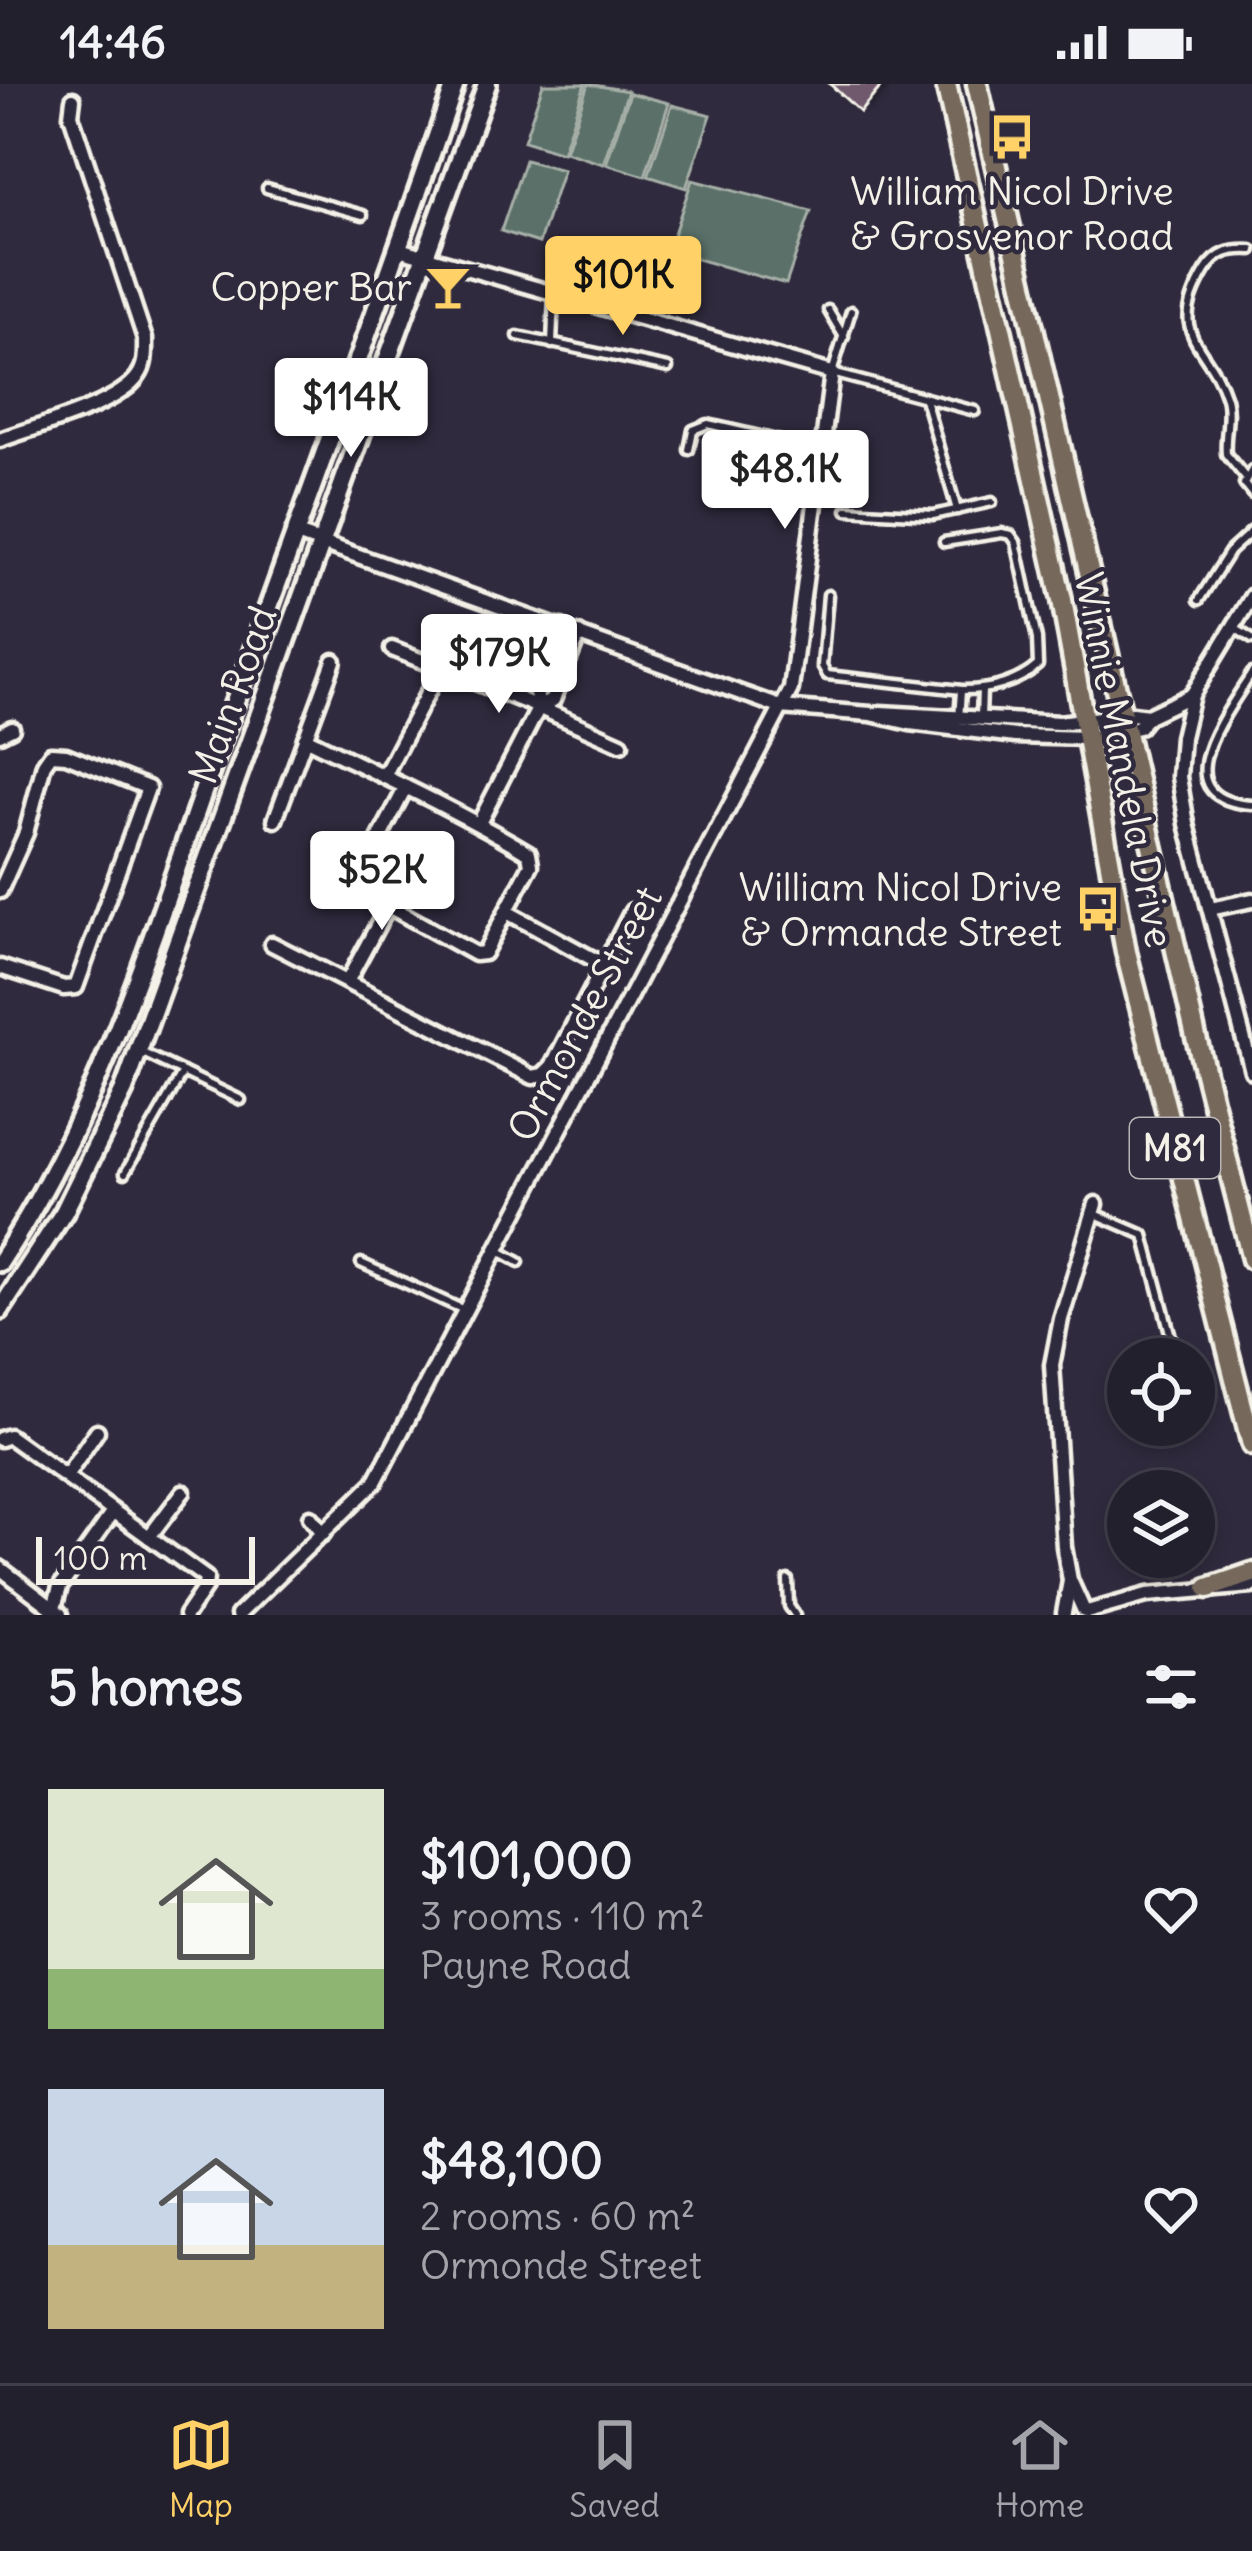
<!DOCTYPE html>
<meta charset="utf-8">
<style>
body{margin:0;font-family:Delius,sans-serif;background:#2f2d3a;color:#f1f3f6;height:100vh;display:flex;flex-direction:column;font-size:45px;white-space:nowrap}
*{box-sizing:border-box;margin:0}
p{font-size:39px;color:#a3a3aa}
.icon{flex:none;width:66px;height:66px;fill:none;stroke:currentColor;stroke-width:2;stroke-linecap:round;stroke-linejoin:round}
.map{position:relative;height:1531px;overflow:hidden}
.details{display:flex;flex-direction:column;background:#23202e;flex:1}
.details>*{flex:none}
.fabs{position:absolute;left:1107px;top:1254px;display:grid;gap:24px}
.fabs a{display:grid;place-items:center;width:108px;height:108px;border-radius:50%;background:#23202e;box-shadow:0 6px 18px #0003,0 0 0 3px #403e4a;font-size:60px}
.scale{position:absolute;left:36px;bottom:30px;width:219px;box-sizing:border-box;padding-left:12px;border:6px solid #f4f1e8;border-top:0;font-size:33px;line-height:42px;white-space:nowrap;color:#f4f1e8;-webkit-text-stroke:9px #2f2a3d;paint-order:stroke}
.price{position:absolute;translate:-50% -102px;padding:0 27px;border-radius:12px;background:#fff;color:#222;font-size:39px;line-height:78px;filter:drop-shadow(0 3px 6px #0008)}
.price::after{content:'';position:absolute;left:50%;top:72px;width:36px;height:27px;margin-left:-18px;background:inherit;clip-path:polygon(0 0,100% 0,50% 100%)}
.price.selected{background:#ffd166;color:#111}
ul{padding:0;list-style:none}
li{display:flex;align-items:center;gap:36px;height:300px;padding:0 48px}
li span{display:grid;place-items:center;flex:none;width:336px;height:240px;border-radius:0px;color:#555}
li>.icon{margin-inline-start:auto}
span .icon{width:144px;height:144px;fill:#fffc;stroke-width:1}
li b{font-size:51px}
h2{display:flex;justify-content:space-between;align-items:center;height:144px;padding:0 48px;font-size:51px}
.status{display:flex;justify-content:space-between;align-items:center;height:84px;padding:0 60px;background:#23202e;direction:ltr}
.status svg{height:33px;fill:currentColor}
.tabs{display:flex;justify-content:space-around;align-items:center;height:168px;border-top:3px solid #403e4a;background:#23202e;font-size:33px;color:#a3a3aa}
.tabs a{display:grid;justify-items:center;gap:6px}
.tabs .selected{color:#ffd166}
.map>svg:first-child{display:block}
.green{fill:#5a6f69;stroke:#a7b0a8;stroke-width:3}
.building{fill:#6f596d;stroke:#f4f1e8;stroke-width:3;filter:url(#shadow)}
.lines{fill:none;stroke-linecap:round;stroke-linejoin:round}
.lane-casing{stroke:#f4f1e8;stroke-width:15}
.street-casing{stroke:#f4f1e8;stroke-width:21}
.secondary-casing{stroke:#f4f1e8;stroke-width:26}
.primary-casing{stroke:#f4f1e8;stroke-width:27}
.lane{stroke:#2f2a3d;stroke-width:6}
.street{stroke:#2f2a3d;stroke-width:12}
.secondary{stroke:#2f2a3d;stroke-width:16}
.primary{stroke:#76695c;stroke-width:18}
.labels{text-anchor:middle;dominant-baseline:central;stroke-width:9;stroke-linejoin:round;paint-order:stroke}
.shield{fill:#2f2a3d;stroke:#b9b5b5;stroke-width:3}
.shield-label{font-size:36px;font-weight:bold;fill:#f4f1e8}
.poi-label{font-size:39px;fill:#f4f1e8;stroke:#2f2a3d;text-anchor:end}
.street-label{font-size:39px;fill:#f4f1e8;stroke:#2f2a3d}
</style>
<div class="status"><b>14:46</b><svg viewBox="0 0 49 12"><path d="M0 12V9h3v3zM5 12V6h3v6zM10 12V3h3v9zM15 12V0h3v12zM26 1h20v11H26zM47 4h2v5h-2z"/></svg></div>
<div class="map">
<svg width="1252" height="1531" viewBox="0 0 1252 1531">
<defs>
<filter id="shadow"><feDropShadow dx="5.5" dy="-5.5" stdDeviation="6" flood-color="#0009"/></filter>
</defs>
<rect width="100%" height="100%" fill="#2f2a3d"/>
<filter id="ink" filterUnits="userSpaceOnUse"><feTurbulence type="fractalNoise" baseFrequency=".00833" numOctaves="2"/><feDisplacementMap in="SourceGraphic" scale="24" xChannelSelector="R" yChannelSelector="G"/><feConvolveMatrix kernelMatrix="1 2 1 2 8 2 1 2 1" color-interpolation-filters="sRGB"/></filter>
<g filter="url(#ink)">
<g class="green">
<path d="M543,0H585L562,69L524,57Z"/>
<path d="M588,0L628,7L603,80L565,68Z"/>
<path d="M630,9L669,19L645,92L606,80Z"/>
<path d="M672,21L711,31L686,104L648,92Z"/>
<path d="M525,76L563,86L539,159L501,147Z"/>
<path d="M692,96L811,127L786,200L668,167Z"/>
</g>
<path class="building" d="M830,0H883L860,28Z"/>
<g class="lines">
<g class="lane-casing">
<g id="lane">
<path d="M267,104L363,131"/>
<path d="M828,226L844,253"/>
<path d="M851,227L832,289L975,327"/>
<path d="M518,252L668,284"/>
<path d="M552,260L554,210"/>
<path d="M925,315L957,426"/>
<path d="M689,366L693,346L708,340L820,366"/>
<path d="M1252,386L1244,400L1252,410"/>
<path d="M1245,393L1226,370C1224,352 1231,332 1226,314C1208,257 1165,255 1205,187C1217,168 1230,165 1252,166"/>
<path d="M847,426L933,431L992,418"/>
<path d="M828,511L822,582L827,591L962,606C990,606 1017,600 1038,581L1037,555L1016,458L1011,451L1002,449L944,458"/>
<path d="M1199,516L1230,467L1252,447"/>
<path d="M1233,543L1252,555"/>
<path d="M1252,589C1227,629 1159,715 1252,721"/>
<path d="M981,633L982,606"/>
<path d="M959,635L961,607"/>
<path d="M141,968L241,1016"/>
<path d="M125,1089L183,988"/>
<path d="M1093,1129L1144,1151L1177,1275"/>
<path d="M499,1167L519,1178"/>
<path d="M361,1179L464,1226"/>
<path d="M788,1496L789,1522L795,1531"/>
</g>
</g>
<g class="street-casing">
<g id="street">
<path d="M0,356C34,343 118,322 138,292C146,281 145,268 145,255L71,31L73,15"/>
<path d="M297,450L780,623L871,630L910,639L1015,652L1088,654L1139,643L1148,632L1192,611"/>
<path d="M1252,512L1192,611L1182,653L1179,693L1187,740L1252,987"/>
<path d="M392,565L531,620L621,660"/>
<path d="M539,623L536,609L562,543"/>
<path d="M880,629L1059,639L1132,630L1148,632"/>
<path d="M0,650L12,644"/>
<path d="M305,654C380,691 457,726 529,769L531,781L484,869L475,870L358,805L357,797L406,703"/>
<path d="M384,692L441,583"/>
<path d="M275,736L334,577"/>
<path d="M479,739L539,623L553,616L579,550"/>
<path d="M0,807L26,749L44,680L51,670L66,671L148,704L76,903L64,904L0,883"/>
<path d="M1210,825L1252,816"/>
<path d="M507,828L604,881"/>
<path d="M272,860L533,993L543,991L552,982L632,827"/>
<path d="M347,898L387,824"/>
<path d="M0,1355L9,1352L206,1494L205,1503L186,1531"/>
<path d="M67,1391L97,1347"/>
<path d="M310,1433L323,1450"/>
<path d="M149,1453L183,1408"/>
<path d="M0,1484L60,1530"/>
<path d="M1084,1527L1070,1496L1064,1463L1052,1281L1061,1235L1096,1120"/>
<path d="M1087,1528L1147,1511L1252,1502"/>
<path d="M1064,1529L1070,1497"/>
<path d="M52,1531L60,1503L113,1428"/>
<path d="M238,1531L375,1398L791,605L832,289L399,165"/>
</g>
</g>
<g class="secondary-casing">
<g id="secondary">
<path d="M0,1178C105,1019 159,830 223,651C300,434 381,218 455,0"/>
<path d="M0,1226L64,1128L124,1006L487,0"/>
</g>
</g>
<g class="primary-casing">
<g id="primary">
<path d="M946,0L1062,516L1126,868L1252,1361"/>
<path d="M977,0L1196,953L1252,1175"/>
<path d="M1208,1504L1252,1489"/>
</g>
</g>
<use href="#lane" class="lane"/>
<use href="#street" class="street"/>
<use href="#secondary" class="secondary"/>
<use href="#primary" class="primary"/>
</g>
</g>
<defs>
<g id="bus-bare" transform="scale(3.6)"><path d="M-5-6H5V4H4V6H2V4H-2V6H-4V4H-5ZM-3.5-4V0h7V-4ZM-3.5 1.2v1.5H-2V1.2ZM2 1.2v1.5H3.5V1.2Z" fill="#ffd166" stroke="#2f2a3d" stroke-width="2.5" paint-order="stroke"/></g>
<g id="bar-bare" transform="scale(3.6)"><path d="M-6-5H6L.8 .8V4.5H3.5V6h-7V4.5H-.8V.8Z" fill="#ffd166" stroke="#2f2a3d" stroke-width="2.5" paint-order="stroke"/></g>
</defs>
<g fill-rule="evenodd">
<use href="#bus-bare" x="1012" y="53"/>
<use href="#bar-bare" x="448" y="203"/>
<use href="#bus-bare" x="1098" y="825"/>
</g>
<g class="labels">
<rect class="shield" x="1130" y="1034" width="90" height="60" rx="9"/>
<g class="shield-label">
<text x="1175" y="1064">M81</text>
</g>
<g class="poi-label">
<text x="1012" y="107" text-anchor="middle">William Nicol Drive<tspan x="1012" dy="45">&amp; Grosvenor Road</tspan></text>
<text x="412" y="203">Copper Bar</text>
<text x="1062" y="803">William Nicol Drive<tspan x="1062" dy="45">&amp; Ormande Street</tspan></text>
</g>
<g class="street-label">
<text transform="translate(233 611) rotate(-70)">Main Road</text>
<text transform="translate(1124 676) rotate(79)">Winnie Mandela Drive</text>
<text transform="translate(585 930) rotate(-62)">Ormonde Street</text>
</g>
</g>
</svg>
<div class="fabs">
<a><svg class="icon" aria-label="locate" viewBox="0 0 24 24"><circle cx="12" cy="12" r="6"/><path d="M12 2v4M12 18v4M2 12h4M18 12h4"/></svg></a>
<a><svg class="icon" aria-label="layers" viewBox="0 0 24 24"><path d="M12 4l9 5-9 5-9-5zM3 14l9 5 9-5"/></svg></a>
</div>
<div class="scale">100 m</div>
<b class="price selected" style="left:623px;top:254px">$101K</b>
<b class="price" style="left:351px;top:376px">$114K</b>
<b class="price" style="left:785px;top:448px">$48.1K</b>
<b class="price" style="left:499px;top:632px">$179K</b>
<b class="price" style="left:382px;top:849px">$52K</b>
</div>
<section class="details">
<h2>5 homes<svg class="icon" aria-label="filters" viewBox="0 0 24 24"><path d="M4 7h16M4 17h16"/><circle cx="9" cy="7" r="2"/><circle cx="15" cy="17" r="2"/></svg></h2>
<ul>
<li><span style="background:linear-gradient(#dfe7d0 75%,#8fb573 0)"><svg class="icon" aria-label="home" viewBox="0 0 24 24"><path d="M3 11l9-7 9 7M6 9v11h12V9"/></svg></span><div><b>$101,000</b><p>3 rooms · 110 m²</p><p>Payne Road</p></div><svg class="icon" aria-label="heart" viewBox="0 0 24 24"><path d="M12 20l-8-8c-3-5 5-10 8-4 3-6 11-1 8 4z"/></svg></li>
<li><span style="background:linear-gradient(#c9d6e8 65%,#c2b280 0)"><svg class="icon" aria-label="home" viewBox="0 0 24 24"><path d="M3 11l9-7 9 7M6 9v11h12V9"/></svg></span><div><b>$48,100</b><p>2 rooms · 60 m²</p><p>Ormonde Street</p></div><svg class="icon" aria-label="heart" viewBox="0 0 24 24"><path d="M12 20l-8-8c-3-5 5-10 8-4 3-6 11-1 8 4z"/></svg></li>
</ul>
</section>
<nav class="tabs">
<a class="selected"><svg class="icon" aria-label="map" viewBox="0 0 24 24"><path d="M3 6l6-2 6 2 6-2v14l-6 2-6-2-6 2zM9 4v14M15 6v14"/></svg>Map</a>
<a><svg class="icon" aria-label="saved" viewBox="0 0 24 24"><path d="M7 4h10v16l-5-4-5 4z"/></svg>Saved</a>
<a><svg class="icon" aria-label="home" viewBox="0 0 24 24"><path d="M3 11l9-7 9 7M6 9v11h12V9"/></svg>Home</a>
</nav>
